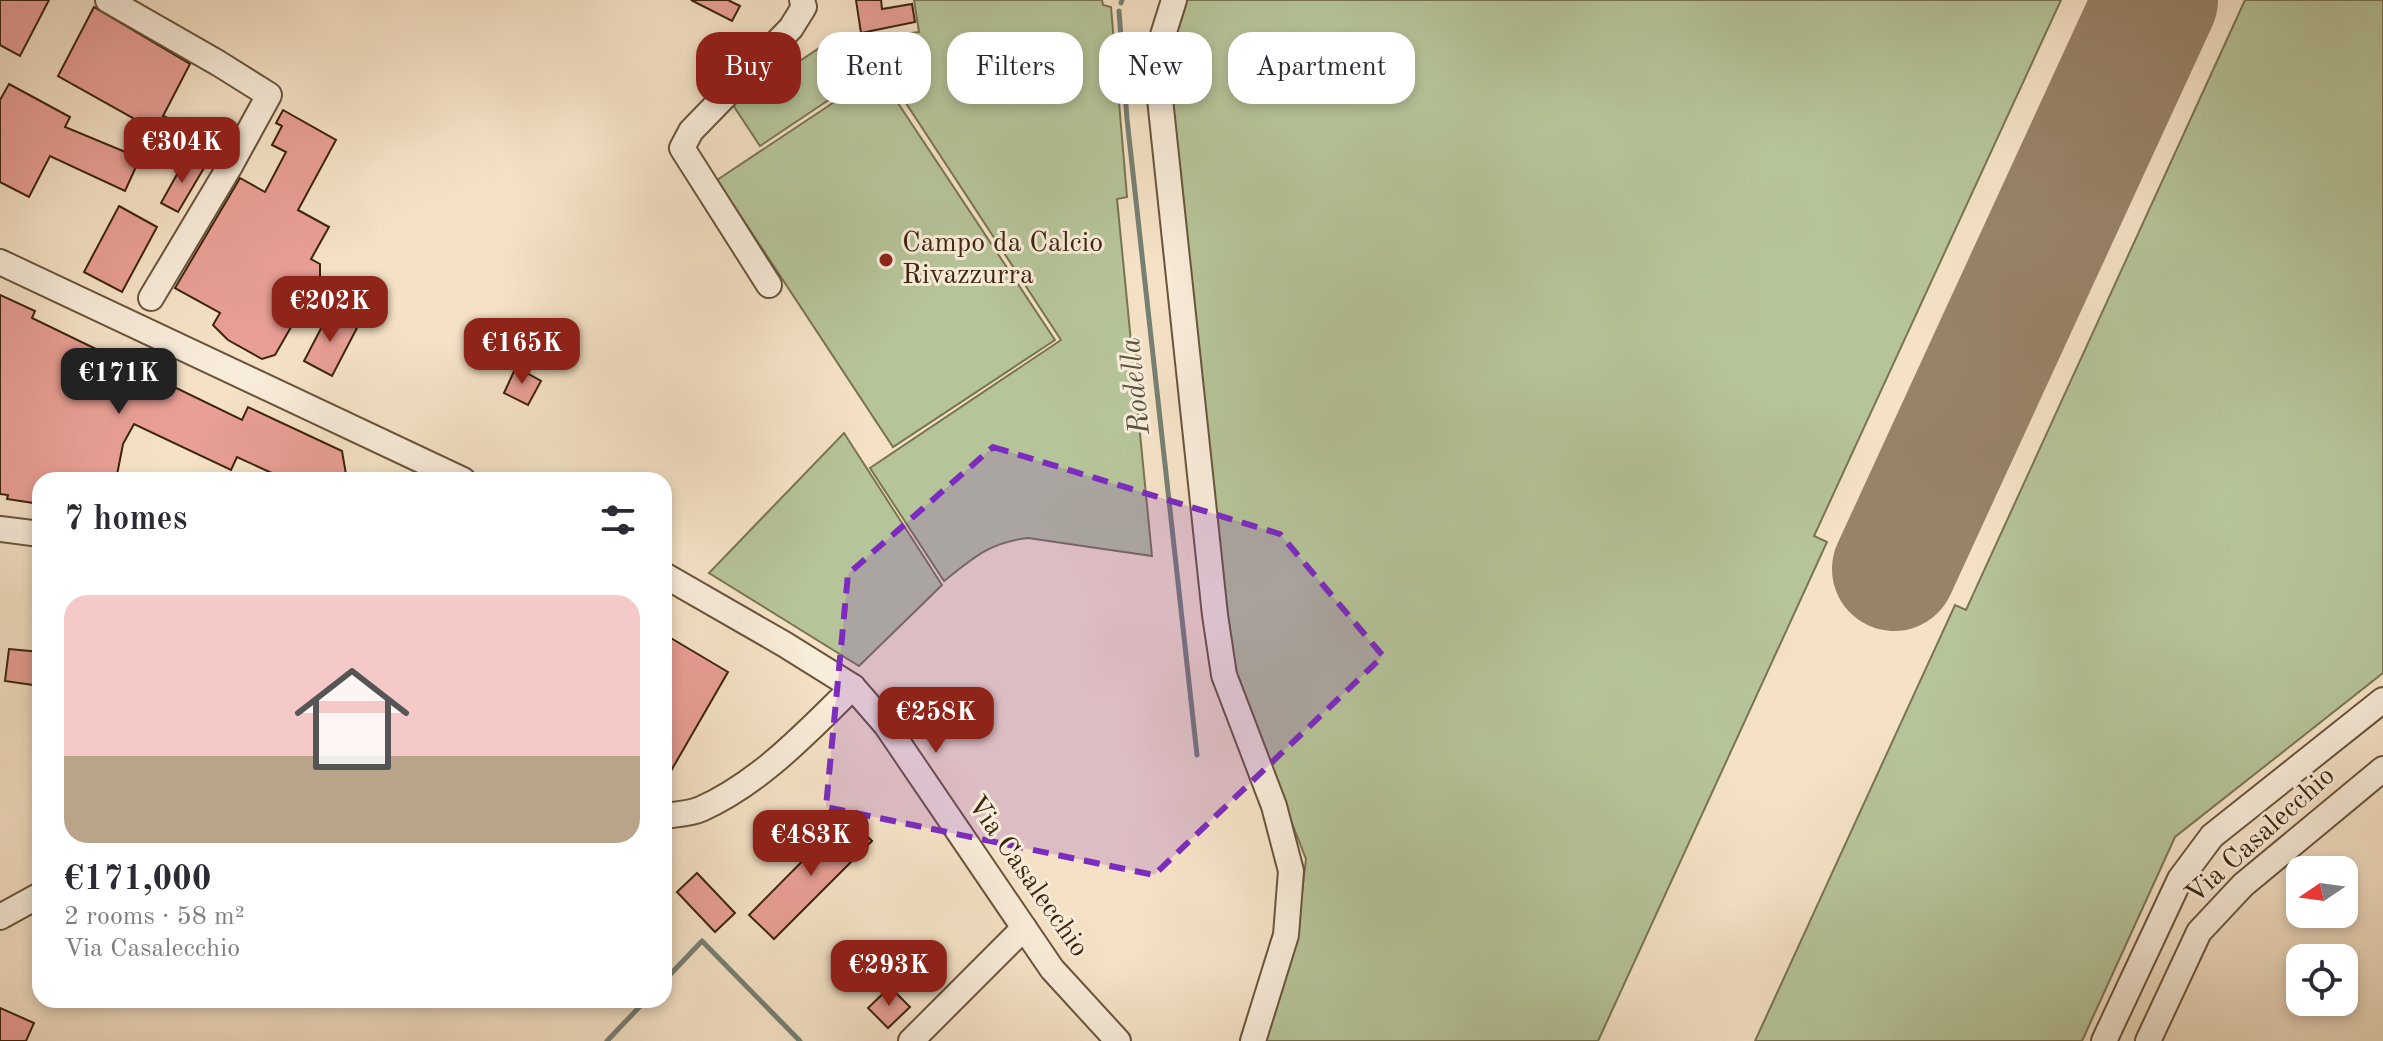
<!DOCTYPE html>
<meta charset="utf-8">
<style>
body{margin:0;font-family:"Old Standard TT",serif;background:#f2f2f3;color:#2b2b33;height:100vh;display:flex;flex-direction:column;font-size:30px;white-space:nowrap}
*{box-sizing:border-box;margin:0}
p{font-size:26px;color:#7c7c81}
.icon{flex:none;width:44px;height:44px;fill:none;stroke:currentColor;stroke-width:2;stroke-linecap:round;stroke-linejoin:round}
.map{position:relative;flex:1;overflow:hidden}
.side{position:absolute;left:32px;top:472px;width:640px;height:536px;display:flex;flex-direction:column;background:#fff;border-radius:24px;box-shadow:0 4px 12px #0003}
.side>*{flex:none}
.hud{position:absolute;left:696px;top:32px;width:760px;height:72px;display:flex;gap:16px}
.needle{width:52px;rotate:257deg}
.fabs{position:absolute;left:2286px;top:856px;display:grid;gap:16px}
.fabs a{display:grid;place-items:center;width:72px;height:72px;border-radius:16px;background:#fff;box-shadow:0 4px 12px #0003;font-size:40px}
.price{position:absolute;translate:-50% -68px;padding:0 18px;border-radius:16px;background:#8f2418;color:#fff;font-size:26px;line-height:52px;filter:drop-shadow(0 2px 4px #0008)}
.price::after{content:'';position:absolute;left:50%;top:48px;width:24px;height:18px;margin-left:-12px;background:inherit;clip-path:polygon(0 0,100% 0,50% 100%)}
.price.selected{background:#222;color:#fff}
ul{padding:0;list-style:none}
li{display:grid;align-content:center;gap:16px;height:424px;padding:0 32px}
li span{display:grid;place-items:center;height:248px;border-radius:24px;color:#555}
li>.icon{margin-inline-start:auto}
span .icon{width:144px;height:144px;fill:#fffc;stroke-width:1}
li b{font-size:34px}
h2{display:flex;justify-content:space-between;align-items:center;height:96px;padding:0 32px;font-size:34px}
.chip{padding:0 28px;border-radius:24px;background:#fff;box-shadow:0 4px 12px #0003;font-size:28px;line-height:72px}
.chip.selected{background:#8f2418;color:#fff}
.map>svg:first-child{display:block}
.green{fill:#b6c499;stroke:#797452;stroke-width:2}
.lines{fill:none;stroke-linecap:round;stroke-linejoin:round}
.stream{stroke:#768073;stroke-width:5}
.runway{stroke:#988368;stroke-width:124}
.building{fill:#e99f95;stroke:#3c240b;stroke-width:2}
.minor-casing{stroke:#6a543a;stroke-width:28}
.minor{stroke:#f8ecda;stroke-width:24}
.marked{fill:#7b2cbf;fill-opacity:0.2;stroke:#7b2cbf;stroke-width:6;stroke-dasharray:16 10;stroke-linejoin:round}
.poi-dot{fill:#8f2418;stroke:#f8ecda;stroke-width:3}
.labels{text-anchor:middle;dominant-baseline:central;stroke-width:6;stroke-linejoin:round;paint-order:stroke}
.poi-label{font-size:28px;fill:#3c240b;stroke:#f8ecda;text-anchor:start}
.street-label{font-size:28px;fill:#3c240b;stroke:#f8ecda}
.water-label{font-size:30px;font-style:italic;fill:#59523f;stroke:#f8ecda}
</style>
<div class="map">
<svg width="2383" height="1041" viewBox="0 0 2383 1041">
<rect width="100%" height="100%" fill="#f5e2c6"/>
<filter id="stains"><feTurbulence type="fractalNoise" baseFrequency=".0025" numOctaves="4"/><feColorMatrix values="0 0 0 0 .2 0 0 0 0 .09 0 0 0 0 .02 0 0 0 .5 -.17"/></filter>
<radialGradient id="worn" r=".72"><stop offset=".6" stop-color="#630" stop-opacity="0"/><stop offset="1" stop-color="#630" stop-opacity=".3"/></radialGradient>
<g class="green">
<path d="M914,0H1102L1103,5L1111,7L1127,197L1117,199L1152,556L1028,538C990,542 973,558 944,581L870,468L1061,340L864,39L919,32Z"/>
<path d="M1183,0H2061L1814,536L1827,542L1598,1041H1263L1296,941L1306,859L1233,673L1169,98L1173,38Z"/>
<path d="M2245,0H2383V673L2175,837L2082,1041H1755L1955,605L1966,610Z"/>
<path d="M821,47L848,87L760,146L733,105Z"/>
<path d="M878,73L1055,340L893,447L717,180Z"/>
<path d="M844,433L942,585L859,666L709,573Z"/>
</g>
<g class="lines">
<g class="stream">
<path d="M1121,3L1122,0"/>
<path d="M1119,11L1127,119L1197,755"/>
<path d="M664,981L702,941L800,1041"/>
<path d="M607,1041L646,1000"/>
</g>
<path class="runway" d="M1894,569L2156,0"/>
</g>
<g class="building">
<path d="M0,0H49L20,56L0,45Z"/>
<path d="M691,0H728L740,6L732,21Z"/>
<path d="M856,0H881L882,9L912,4L915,22L861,33Z"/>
<path d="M94,7L190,64L163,116L208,136L203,147L149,127L58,76Z"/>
<path d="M9,84L70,117L65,127L140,158L125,191L50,156L29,197L0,182V100Z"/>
<path d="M283,110L336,140L298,210L329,227L311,259L320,264V277L275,355L262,359L228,340L213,325L220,313L175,288L240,178L265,192L286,152L272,145L282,126L276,123Z"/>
<path d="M186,158L204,168L178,212L161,203Z"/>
<path d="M119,206L157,227L122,292L84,272Z"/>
<path d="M0,295L35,311L32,318L242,420L248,407L342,451L347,480H287L237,457L231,470L134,424L123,444L116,480H40V504L7,499L8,495L0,494Z"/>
<path d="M329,313L357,328L332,376L304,361Z"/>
<path d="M516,367L541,381L528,405L504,393Z"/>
<path d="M664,634L728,672L664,783Z"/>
<path d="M9,649L40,652V686L5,681Z"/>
<path d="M847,816L872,841L774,939L749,915Z"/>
<path d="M697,873L735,913L715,932L677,892Z"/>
<path d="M890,987L910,1007L888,1028L868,1008Z"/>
<path d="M0,1008L34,1023L26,1041H0Z"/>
</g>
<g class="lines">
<g class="minor-casing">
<g id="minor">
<path d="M108,0L218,63L269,95L230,166L151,298"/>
<path d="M1174,0L1163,35L1160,99L1215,615L1224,675L1274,806L1291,871L1286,935L1253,1041"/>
<path d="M0,262L463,480"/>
<path d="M769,285L682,148L691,131L791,28L804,7L802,0"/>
<path d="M0,529L40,534"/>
<path d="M664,575L784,644L853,687L886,725L1052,969L1118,1041"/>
<path d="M664,816C676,814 690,814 701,809C761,782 807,732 853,687"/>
<path d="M0,917L40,895"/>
<path d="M911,1041L1024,928"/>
<path d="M2104,1041L2180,879L2212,836L2383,700"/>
<path d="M2148,1041L2199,932L2243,885L2383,769"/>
</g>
</g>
<use href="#minor" class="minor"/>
</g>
<path class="marked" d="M993,447L1280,534L1383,656L1154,875L826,807L848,574Z"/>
<circle class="poi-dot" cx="886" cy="260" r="8"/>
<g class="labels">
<g class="poi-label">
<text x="902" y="244">Campo da Calcio<tspan x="902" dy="32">Rivazzurra</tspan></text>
</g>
<g class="street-label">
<text transform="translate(2261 836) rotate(-42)">Via Casalecchio</text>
<text transform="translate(1027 877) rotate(55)">Via Casalecchio</text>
</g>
<g class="water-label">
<text transform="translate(1136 386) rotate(-96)">Rodella</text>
</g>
</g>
<rect width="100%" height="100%" filter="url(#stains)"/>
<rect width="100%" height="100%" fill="url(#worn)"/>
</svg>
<div class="fabs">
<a><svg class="needle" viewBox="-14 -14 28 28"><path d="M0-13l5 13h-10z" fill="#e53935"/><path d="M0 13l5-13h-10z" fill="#7c7c81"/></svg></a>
<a><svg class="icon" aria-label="locate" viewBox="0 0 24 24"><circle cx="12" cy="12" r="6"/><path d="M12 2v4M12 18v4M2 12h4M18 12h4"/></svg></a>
</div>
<b class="price" style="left:182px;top:185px">€304K</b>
<b class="price" style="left:330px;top:344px">€202K</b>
<b class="price" style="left:522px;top:386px">€165K</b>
<b class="price selected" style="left:119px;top:416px">€171K</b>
<b class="price" style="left:936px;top:755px">€258K</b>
<b class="price" style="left:811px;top:878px">€483K</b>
<b class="price" style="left:889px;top:1008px">€293K</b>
<div class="hud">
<a class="chip selected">Buy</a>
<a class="chip">Rent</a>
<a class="chip">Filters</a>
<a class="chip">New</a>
<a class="chip">Apartment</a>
</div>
<section class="side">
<h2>7 homes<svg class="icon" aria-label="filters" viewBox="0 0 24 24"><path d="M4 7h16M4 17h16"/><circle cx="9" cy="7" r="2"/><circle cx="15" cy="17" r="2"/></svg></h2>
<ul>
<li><span style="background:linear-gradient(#f6c9c9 65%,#b9a48a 0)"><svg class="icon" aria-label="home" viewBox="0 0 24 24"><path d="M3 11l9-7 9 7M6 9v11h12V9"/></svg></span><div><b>€171,000</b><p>2 rooms · 58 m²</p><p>Via Casalecchio</p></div></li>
</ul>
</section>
</div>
